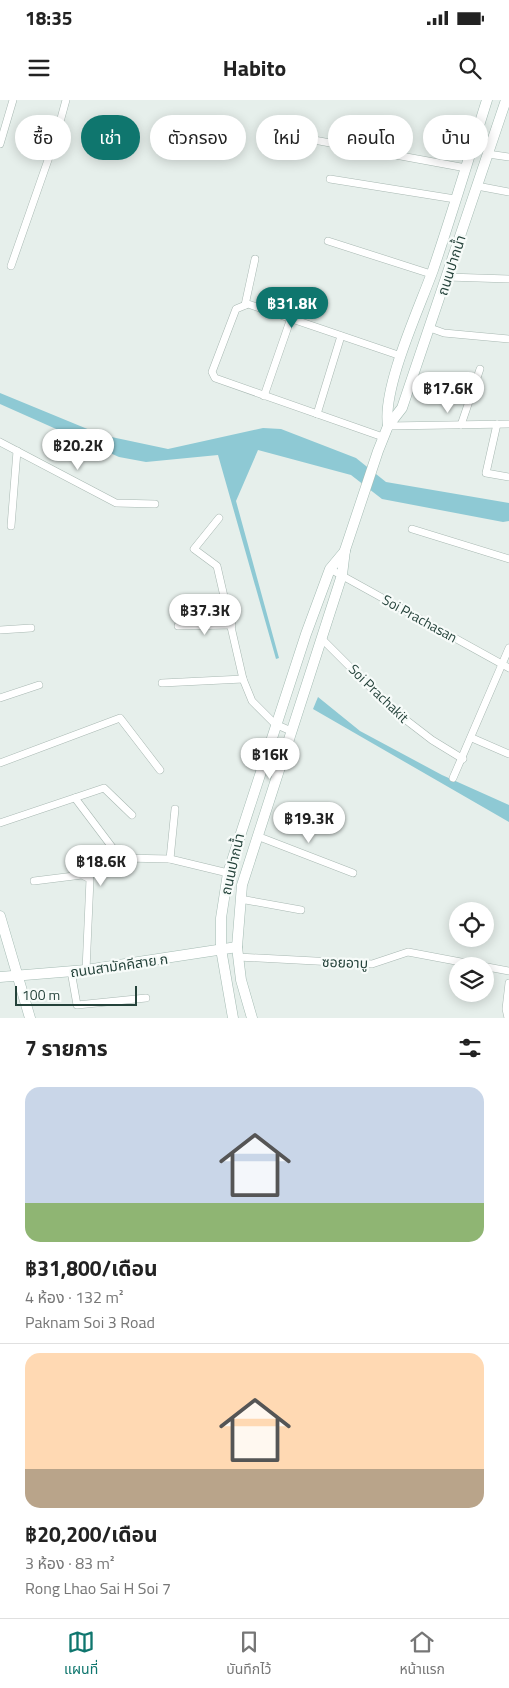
<!DOCTYPE html>
<html lang="th">
<meta charset="utf-8">
<style>
body{margin:0;font-family:"Titillium Web","Noto Sans Thai",sans-serif;background:#f6f6f6;color:#222;height:100vh;display:flex;flex-direction:column;font-size:19px;white-space:nowrap}
*{box-sizing:border-box;margin:0}
p{font-size:16px;color:#767676}
.icon{flex:none;width:28px;height:28px;fill:none;stroke:currentColor;stroke-width:2;stroke-linecap:round;stroke-linejoin:round}
.map{position:relative;height:918px;overflow:hidden}
.sheet{display:flex;flex-direction:column;background:#fff;flex:1}
.sheet>*{flex:none}
.banner{position:absolute;left:15px;top:15px;width:480px;height:45px;display:flex;gap:10px}
.buttons{position:absolute;left:449px;top:802px;display:grid;gap:10px}
.buttons a{display:grid;place-items:center;width:45px;height:45px;border-radius:50%;background:#fff;box-shadow:0 2px 12px #0003;font-size:25px}
.scale{position:absolute;left:15px;bottom:12px;width:122px;box-sizing:border-box;padding-left:5px;border:2px solid #24423a;border-top:0;font-size:14px;line-height:18px;white-space:nowrap;color:#24423a;-webkit-text-stroke:4px #f7fbf9;paint-order:stroke}
.price{position:absolute;translate:-50% -42px;padding:0 11px;border-radius:18px;background:#fff;color:#222;font-size:16px;line-height:32px;filter:drop-shadow(0 1px 2px #0008)}
.price::after{content:'';position:absolute;left:50%;top:30px;width:15px;height:11px;margin-left:-8px;background:inherit;clip-path:polygon(0 0,100% 0,50% 100%)}
.price.selected{background:#0f766e;color:#fff}
ul{padding:0;list-style:none}
li{display:grid;align-content:center;gap:10px;height:265px;padding:0 25px}
li+li{border-top:1px solid #e0e0e0}
li span{display:grid;place-items:center;height:155px;border-radius:15px;color:#555}
li>.icon{margin-inline-start:auto}
span .icon{width:90px;height:90px;fill:#fffc;stroke-width:1}
li b{font-size:21px}
h2{display:flex;justify-content:space-between;align-items:center;height:60px;padding:0 25px;font-size:21px}
.pill{padding:0 18px;border-radius:22px;background:#fff;box-shadow:0 2px 12px #0003;font-size:18px;line-height:45px}
.pill.selected{background:#0f766e;color:#fff}
.status{display:flex;justify-content:space-between;align-items:center;height:35px;padding:0 25px;background:#fff;direction:ltr}
.status svg{height:14px;fill:currentColor}
header{display:flex;justify-content:space-between;align-items:center;height:65px;padding:0 25px;background:#fff;font-size:22px;font-weight:700}
.dock{display:flex;justify-content:space-around;align-items:center;height:70px;border-top:1px solid #e0e0e0;background:#fff;font-size:14px;color:#767676}
.dock a{display:grid;justify-items:center;gap:2px}
.dock .selected{color:#0f766e}
.map>svg:first-child{display:block}
.water{fill:#8ec9d4}
.lines{fill:none;stroke-linecap:round;stroke-linejoin:round}
.street-casing{stroke:#a8b8b2;stroke-width:8}
.secondary-casing{stroke:#a4bbb3;stroke-width:11}
.street{stroke:#fff;stroke-width:7}
.secondary{stroke:#fff;stroke-width:10}
.labels{text-anchor:middle;dominant-baseline:central;stroke-width:4.5;stroke-linejoin:round;paint-order:stroke}
.street-label{font-size:14px;fill:#24423a;stroke:#f7fbf9}
</style>
<div class="status"><b>18:35</b><svg viewBox="0 0 49 12"><path d="M0 12V9h3v3zM5 12V6h3v6zM10 12V3h3v9zM15 12V0h3v12zM26 1h20v11H26zM47 4h2v5h-2z"/></svg></div>
<header><svg class="icon" aria-label="menu" viewBox="0 0 24 24"><path d="M4 6h16M4 12h16M4 18h16"/></svg>Habito<svg class="icon" aria-label="search" viewBox="0 0 24 24"><circle cx="10" cy="10" r="6"/><path d="M15 15l6 6"/></svg></header>
<div class="map">
<svg width="509" height="918" viewBox="0 0 509 918">
<rect width="100%" height="100%" fill="#e6efeb"/>
<g class="water">
<path d="M0,293L102,335L168,349L263,328L281,329L356,358L386,382L509,403V421L503,422L382,399L351,375L258,350L236,401L279,558L276,559L218,355L146,362L119,357L0,304Z"/>
<path d="M318,597L360,631L442,675L509,705V722L313,609Z"/>
</g>
<g class="lines">
<g class="street-casing">
<g id="street">
<path d="M282,42L314,40L466,68"/>
<path d="M0,44L13,0"/>
<path d="M488,54L509,57"/>
<path d="M330,79L455,99"/>
<path d="M477,86L509,92"/>
<path d="M328,141L431,174"/>
<path d="M11,166L55,40L66,0"/>
<path d="M447,177L509,179"/>
<path d="M245,205L255,159"/>
<path d="M430,228L444,233L509,239"/>
<path d="M264,296L291,218"/>
<path d="M317,314L341,236"/>
<path d="M497,324L486,373L509,377"/>
<path d="M461,325L480,269"/>
<path d="M388,326L509,324"/>
<path d="M383,337L215,278L212,272L236,209L248,204L401,256"/>
<path d="M0,342L116,403L155,404"/>
<path d="M219,418L194,449L217,466L243,579L252,601L275,624L291,631"/>
<path d="M11,426L17,351"/>
<path d="M412,429L509,459"/>
<path d="M330,469L509,568"/>
<path d="M178,526L232,525"/>
<path d="M0,530L31,528"/>
<path d="M322,539L393,610L432,640L463,659"/>
<path d="M162,583L243,579"/>
<path d="M0,598L39,585"/>
<path d="M472,638L509,654"/>
<path d="M0,663L120,618L160,670"/>
<path d="M453,678L509,548"/>
<path d="M75,698L118,755L123,758L170,759L228,773"/>
<path d="M0,723L104,688L132,715"/>
<path d="M257,736L353,773"/>
<path d="M170,759L175,709"/>
<path d="M34,781L82,775L90,779L86,870"/>
<path d="M240,799L301,810"/>
<path d="M238,857L372,864L408,852L509,871"/>
<path d="M71,871L77,905L146,898"/>
<path d="M508,918L506,909L509,883"/>
</g>
</g>
<g class="secondary-casing">
<g id="secondary">
<path d="M388,326C382,288 419,209 433,170C452,114 469,57 487,0"/>
<path d="M0,816L30,918"/>
<path d="M0,877L86,870L237,847"/>
<path d="M233,918L221,849V818L228,773L306,534L330,469L345,451"/>
<path d="M252,918L241,880L237,847L242,785L342,475L345,450L378,351L388,326L402,308L506,0"/>
</g>
</g>
<use href="#street" class="street"/>
<use href="#secondary" class="secondary"/>
</g>
<g class="labels">
<g class="street-label">
<text transform="translate(451 165) rotate(-72)">ถนนปากน้ำ</text>
<text transform="translate(420 518) rotate(29)">Soi Prachasan</text>
<text transform="translate(379 593) rotate(44)">Soi Prachakit</text>
<text transform="translate(232 764) rotate(-77)">ถนนปากน้ำ</text>
<text transform="translate(345 862) rotate(2)">ซอยอาบู</text>
<text transform="translate(119 865) rotate(-8)">ถนนสามัคคีสาย ก</text>
</g>
</g>
</svg>
<div class="buttons">
<a><svg class="icon" aria-label="locate" viewBox="0 0 24 24"><circle cx="12" cy="12" r="6"/><path d="M12 2v4M12 18v4M2 12h4M18 12h4"/></svg></a>
<a><svg class="icon" aria-label="layers" viewBox="0 0 24 24"><path d="M12 4l9 5-9 5-9-5zM3 14l9 5 9-5"/></svg></a>
</div>
<div class="scale">100 m</div>
<b class="price selected" style="left:292px;top:229px">฿31.8K</b>
<b class="price" style="left:448px;top:314px">฿17.6K</b>
<b class="price" style="left:78px;top:371px">฿20.2K</b>
<b class="price" style="left:205px;top:536px">฿37.3K</b>
<b class="price" style="left:270px;top:680px">฿16K</b>
<b class="price" style="left:309px;top:744px">฿19.3K</b>
<b class="price" style="left:101px;top:787px">฿18.6K</b>
<div class="banner">
<a class="pill">ซื้อ</a>
<a class="pill selected">เช่า</a>
<a class="pill">ตัวกรอง</a>
<a class="pill">ใหม่</a>
<a class="pill">คอนโด</a>
<a class="pill">บ้าน</a>
</div>
</div>
<section class="sheet">
<h2>7 รายการ<svg class="icon" aria-label="filters" viewBox="0 0 24 24"><path d="M4 7h16M4 17h16"/><circle cx="9" cy="7" r="2"/><circle cx="15" cy="17" r="2"/></svg></h2>
<ul>
<li><span style="background:linear-gradient(#c9d6e8 75%,#8fb573 0)"><svg class="icon" aria-label="home" viewBox="0 0 24 24"><path d="M3 11l9-7 9 7M6 9v11h12V9"/></svg></span><div><b>฿31,800/เดือน</b><p>4 ห้อง · 132 m²</p><p>Paknam Soi 3 Road</p></div></li>
<li><span style="background:linear-gradient(#ffd9b3 75%,#b9a48a 0)"><svg class="icon" aria-label="home" viewBox="0 0 24 24"><path d="M3 11l9-7 9 7M6 9v11h12V9"/></svg></span><div><b>฿20,200/เดือน</b><p>3 ห้อง · 83 m²</p><p>Rong Lhao Sai H Soi 7</p></div></li>
</ul>
</section>
<nav class="dock">
<a class="selected"><svg class="icon" aria-label="map" viewBox="0 0 24 24"><path d="M3 6l6-2 6 2 6-2v14l-6 2-6-2-6 2zM9 4v14M15 6v14"/></svg>แผนที่</a>
<a><svg class="icon" aria-label="saved" viewBox="0 0 24 24"><path d="M7 4h10v16l-5-4-5 4z"/></svg>บันทึกไว้</a>
<a><svg class="icon" aria-label="home" viewBox="0 0 24 24"><path d="M3 11l9-7 9 7M6 9v11h12V9"/></svg>หน้าแรก</a>
</nav>
